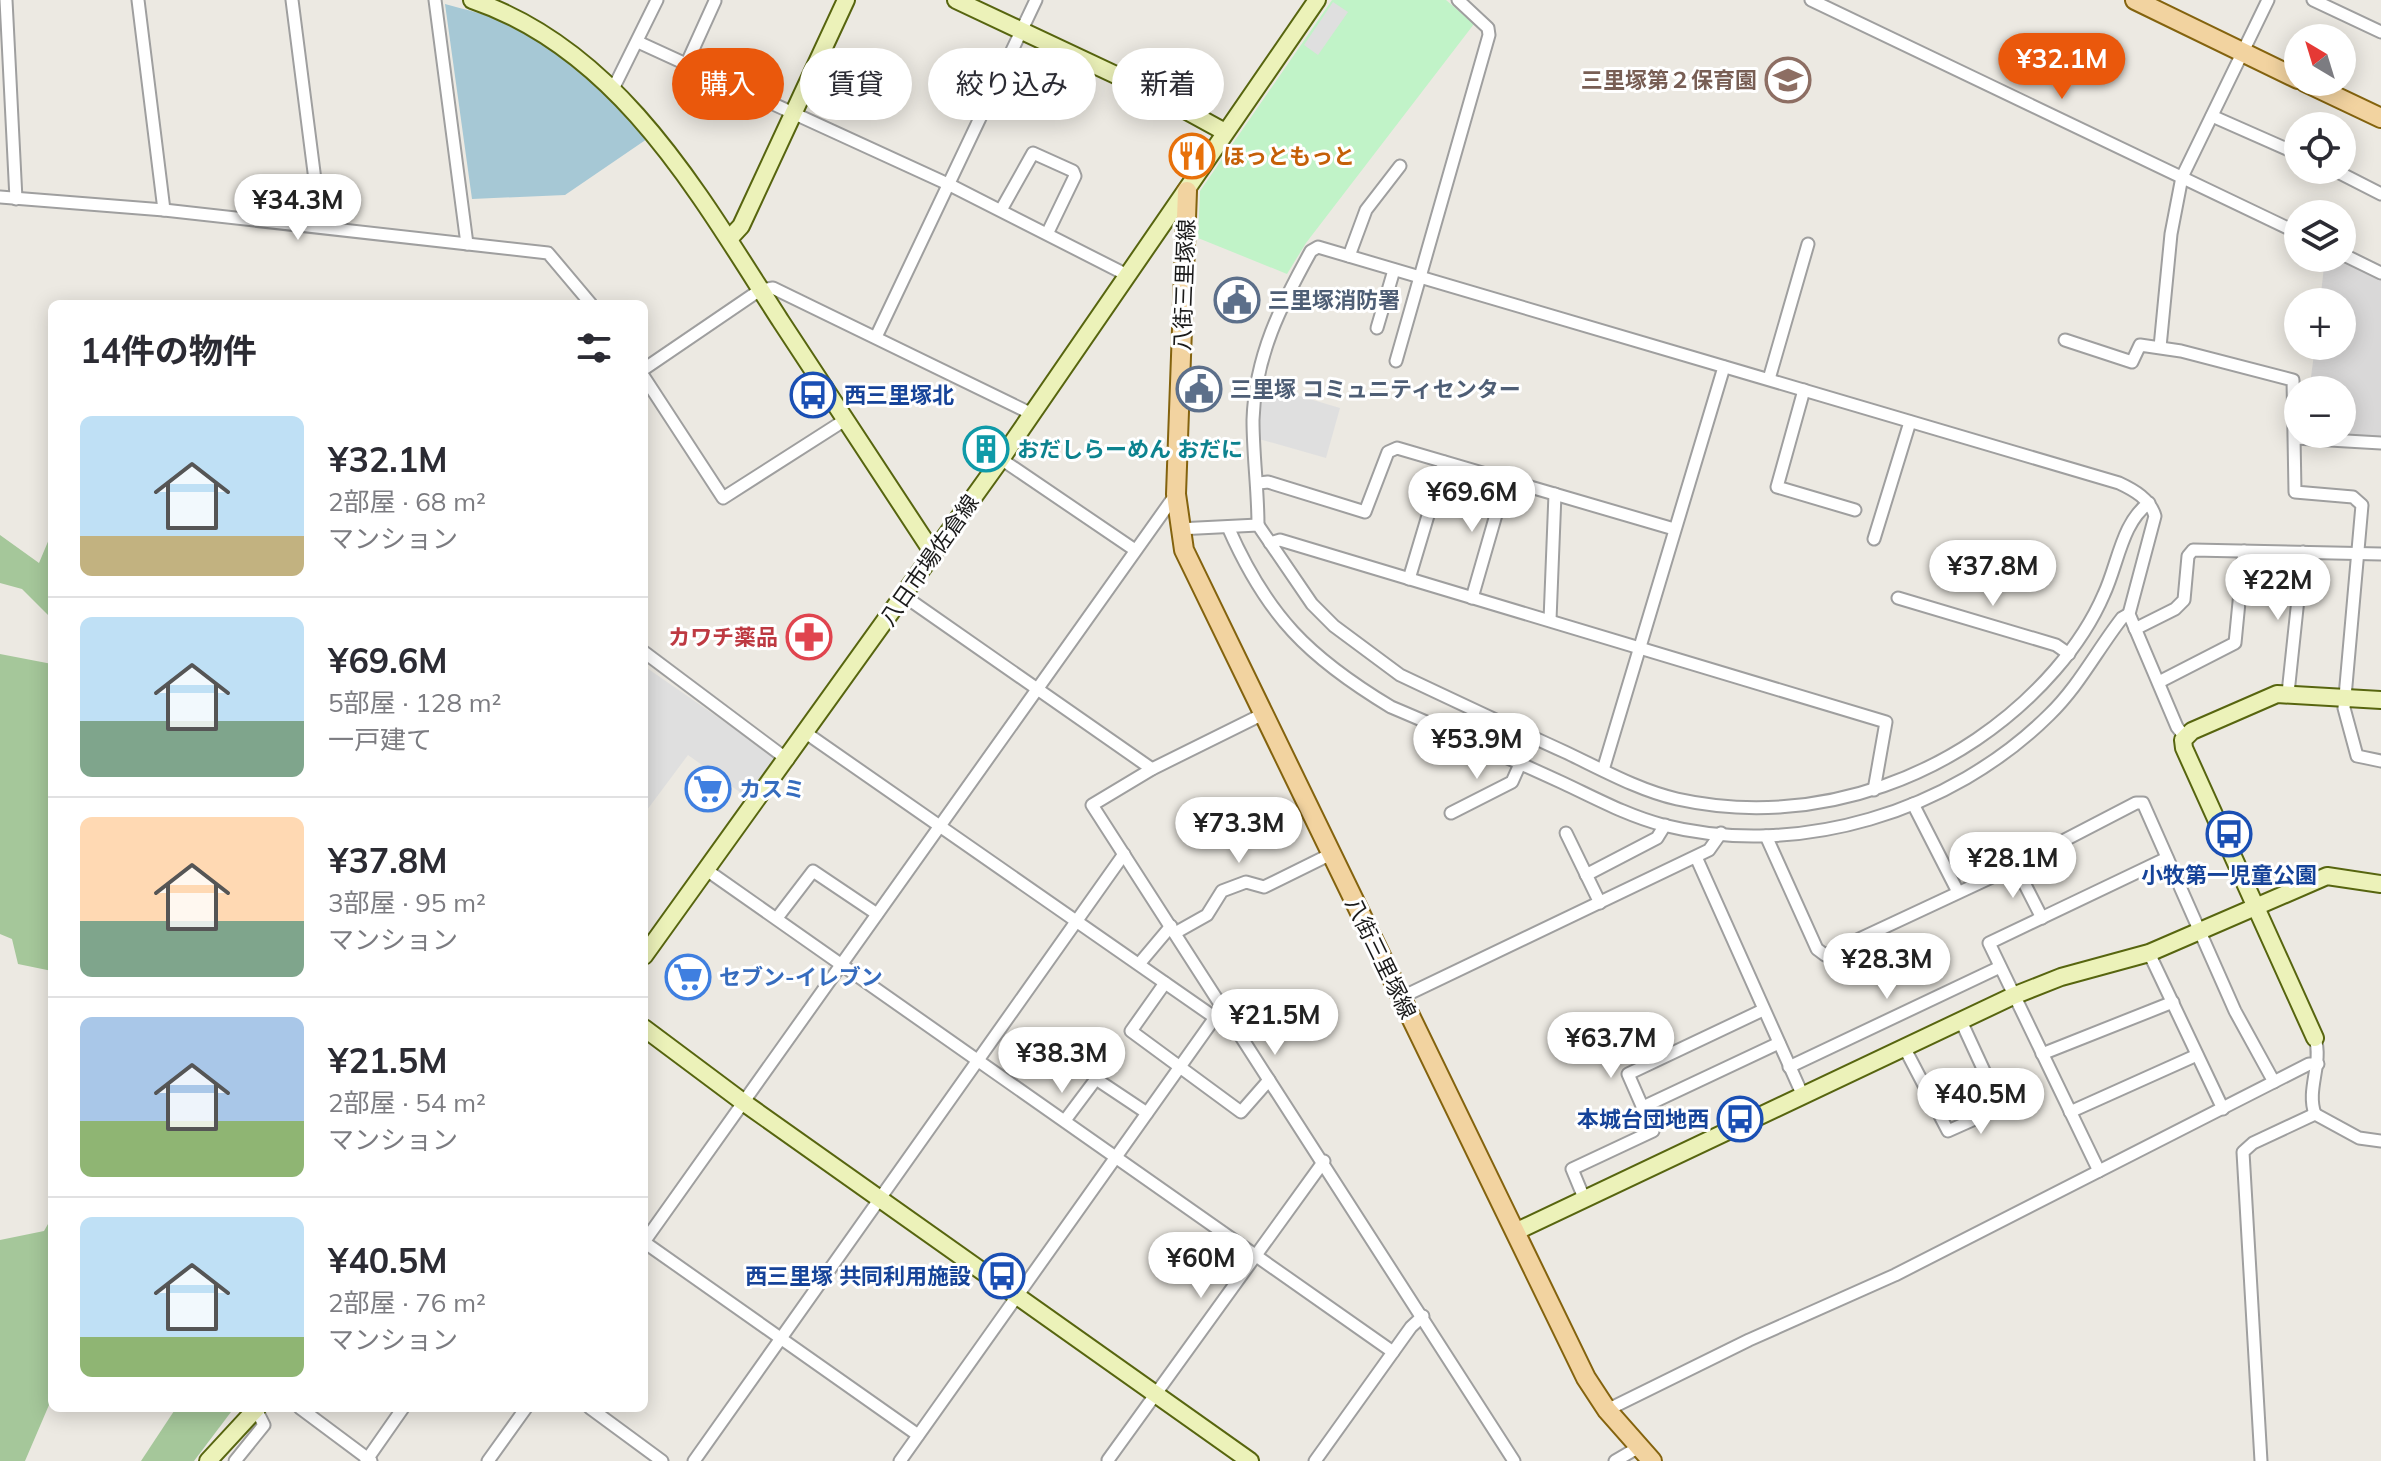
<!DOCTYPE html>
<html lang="ja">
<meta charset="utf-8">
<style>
body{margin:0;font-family:Mulish,"Noto Sans JP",sans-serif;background:#f7f7f7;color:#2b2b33;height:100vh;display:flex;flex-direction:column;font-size:30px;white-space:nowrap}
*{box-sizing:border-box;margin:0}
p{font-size:26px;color:#7c7c81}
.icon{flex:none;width:44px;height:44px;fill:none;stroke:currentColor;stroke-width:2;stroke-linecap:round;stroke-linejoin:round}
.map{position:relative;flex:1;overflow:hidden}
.panel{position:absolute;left:48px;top:300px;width:600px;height:1112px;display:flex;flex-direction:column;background:#fff;border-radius:12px;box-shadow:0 4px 20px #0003}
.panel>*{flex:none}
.guide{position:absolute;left:672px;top:48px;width:760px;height:72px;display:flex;gap:16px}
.needle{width:52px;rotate:322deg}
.controls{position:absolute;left:2284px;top:24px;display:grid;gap:16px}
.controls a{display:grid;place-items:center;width:72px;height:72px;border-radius:50%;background:#fff;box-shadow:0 4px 20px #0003;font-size:40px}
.price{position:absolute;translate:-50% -68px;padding:0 18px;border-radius:28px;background:#fff;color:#222;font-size:26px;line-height:52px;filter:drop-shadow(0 2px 4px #0008)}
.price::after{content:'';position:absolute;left:50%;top:48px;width:24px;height:18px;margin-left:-12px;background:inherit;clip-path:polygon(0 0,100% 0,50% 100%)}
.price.active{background:#ea580c;color:#fff}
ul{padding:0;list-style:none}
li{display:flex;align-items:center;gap:24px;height:200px;padding:0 32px}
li+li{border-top:2px solid #e1e1e2}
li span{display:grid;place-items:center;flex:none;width:224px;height:160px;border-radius:12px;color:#555}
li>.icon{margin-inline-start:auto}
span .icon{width:96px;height:96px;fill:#fffc;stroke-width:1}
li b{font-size:34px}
h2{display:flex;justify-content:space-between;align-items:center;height:96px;padding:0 32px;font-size:34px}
.pill{padding:0 28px;border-radius:36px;background:#fff;box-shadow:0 4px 20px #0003;font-size:28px;line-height:72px}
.pill.active{background:#ea580c;color:#fff}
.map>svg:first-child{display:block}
.residential{fill:#d9d8d8}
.forest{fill:#a5c79a}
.park{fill:#c1f3c8}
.parking{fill:#dfdfdf}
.water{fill:#a6c8d5}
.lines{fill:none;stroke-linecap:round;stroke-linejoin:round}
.street-casing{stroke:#9f9f9f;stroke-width:15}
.secondary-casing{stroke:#57650f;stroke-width:20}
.primary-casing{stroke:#84630e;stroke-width:22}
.street{stroke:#fff;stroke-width:11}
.secondary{stroke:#ecf2b9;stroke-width:16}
.primary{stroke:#f2d3a0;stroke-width:18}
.labels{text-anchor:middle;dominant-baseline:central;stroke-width:6;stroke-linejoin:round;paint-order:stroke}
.education-label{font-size:22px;font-weight:bold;fill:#785e54;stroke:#fff;text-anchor:end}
.food-label{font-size:22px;font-weight:bold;fill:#c56008;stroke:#fff;text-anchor:start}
.street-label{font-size:22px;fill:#1b1b1b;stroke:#fff}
.service-label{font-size:22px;font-weight:bold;fill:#4e5e75;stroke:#fff;text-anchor:start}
.transit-label{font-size:22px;font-weight:bold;fill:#164399;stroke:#fff;text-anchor:end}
.culture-label{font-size:22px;font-weight:bold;fill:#0d838f;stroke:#fff;text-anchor:start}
.health-label{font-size:22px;font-weight:bold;fill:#be3a42;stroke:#fff;text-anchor:end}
.shop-label{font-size:22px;font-weight:bold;fill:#366cbe;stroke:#fff;text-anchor:start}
</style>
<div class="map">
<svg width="2381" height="1461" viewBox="0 0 2381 1461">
<rect width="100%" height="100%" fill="#ece9e2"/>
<path class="residential" d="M2325,258H2341L2381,278V438L2306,434H2342V390H2300V383L2310,385L2315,346H2342V302H2320Z"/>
<g class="forest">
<path d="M52,532V619L22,589L0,583V535L39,563Z"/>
<path d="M0,654L52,664V971L18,964L12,939L0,934Z"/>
<path d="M52,1217V1398L25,1461H0V1240L44,1231Z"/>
<path d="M176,1408H234L194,1461H141Z"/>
</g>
<path class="park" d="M1332,0H1446L1474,24L1306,243L1287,274L1198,238L1200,191Z"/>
<g class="parking">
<path d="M1333,2L1348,12L1318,55L1304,45Z"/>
<path d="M1262,385L1340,408L1326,458L1259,439Z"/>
<path d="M644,666L778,759L748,798L688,755L644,814Z"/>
</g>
<path class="water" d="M445,4C467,10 489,15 510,24C565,48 607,96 647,139L565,195L472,199Z"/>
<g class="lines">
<g class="street-casing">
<g id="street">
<path d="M6,0L16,199"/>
<path d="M138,0L164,210"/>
<path d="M292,0L321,227"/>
<path d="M435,0L467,244"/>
<path d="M1811,0L2298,233"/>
<path d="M2313,0L2381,32"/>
<path d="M638,42L950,185L1129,276"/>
<path d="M686,65L715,1"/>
<path d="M613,89L657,0"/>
<path d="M2212,116L2298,154"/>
<path d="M2334,170L2381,194"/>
<path d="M0,197L164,210L548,253L591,304"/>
<path d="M1001,210L1033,153L1073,171L1075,176L1048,232"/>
<path d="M2342,254L2381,273"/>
<path d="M1349,256L1366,210L1400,166"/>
<path d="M1377,328L1394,270"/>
<path d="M876,337L1036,0"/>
<path d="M2065,340L2132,362L2140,345L2181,351L2293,380L2295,492L2353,497L2362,505L2344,708L2357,756L2381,761"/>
<path d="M2160,347L2171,234L2182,177L2268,0"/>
<path d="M1396,361L1489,35L1488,28L1458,0"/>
<path d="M644,369L760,290L773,288L1032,414"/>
<path d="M644,377L723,498L845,420"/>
<path d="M1769,379L1808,244"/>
<path d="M1804,390L1777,487L1855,510"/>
<path d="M2295,438L2381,443"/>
<path d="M1001,459L1135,550"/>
<path d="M1259,483L1268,482L1365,512L1388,452L1397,448L1674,529"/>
<path d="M1258,525C1258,490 1253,455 1253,420C1255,356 1281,305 1311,251L1318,247L2119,483C2134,490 2150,499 2155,516L2129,614L2177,727L2185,737"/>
<path d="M1228,527C1267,616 1308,657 1391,707C1448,731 1506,757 1563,783C1595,798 1628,816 1663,825C1798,859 1951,812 2049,715C2079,686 2097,650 2122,618L2129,614"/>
<path d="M1178,529L1258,525L1312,604L1334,626L1400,675C1455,701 1510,727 1565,752C1601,769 1638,790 1677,799C1816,830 1963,776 2055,670C2075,647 2092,622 2104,594C2118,564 2122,522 2149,503"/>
<path d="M1874,539L1910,422"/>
<path d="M1270,543L1280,540L1886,722L1874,790"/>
<path d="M1409,579L1444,462"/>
<path d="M904,596L1152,769"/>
<path d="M1472,598L1506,480"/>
<path d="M1898,598L2056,645L2069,654"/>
<path d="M1550,620L1555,494"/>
<path d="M2135,629L2175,609L2184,600L2188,556L2193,550L2381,554"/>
<path d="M644,652L788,760"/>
<path d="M2159,682L2235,643L2244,551"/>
<path d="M2288,693L2303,552"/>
<path d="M1263,714L1152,769L1092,805L1514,1461"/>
<path d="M806,733L1214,1017"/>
<path d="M1603,770L1724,367"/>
<path d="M1913,804L1958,892"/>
<path d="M1451,813L1512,782L1520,764"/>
<path d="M1566,833L1600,903"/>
<path d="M1766,836L1817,949L1825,955L2007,870L2136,803H2143L2235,1011L2274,1082"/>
<path d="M1696,857L1803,1096"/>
<path d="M2015,865L2042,918"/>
<path d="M708,871L1393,1352"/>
<path d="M1586,875L1657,838L1665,825"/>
<path d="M777,918L813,871L877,914"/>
<path d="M1175,933L1207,915L1222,891L1246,882L1264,887L1331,854"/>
<path d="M2149,953L2223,1109"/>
<path d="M1139,964L1171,926"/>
<path d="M1165,983L1131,1031L1241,1112L1269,1080"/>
<path d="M1400,998L1709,850L1721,833"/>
<path d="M2315,1038C2323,1064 2306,1089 2315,1114"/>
<path d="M1904,1047L1948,1131L1995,1110L1997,1099L1961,1021"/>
<path d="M2042,1054L2173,1002"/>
<path d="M1789,1067L2000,967"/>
<path d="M1643,1107L1779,1043"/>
<path d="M2070,1112L2197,1055"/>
<path d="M1066,1119L1096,1079L1147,1113"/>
<path d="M2099,1171L1989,943L2167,858"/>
<path d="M1584,1198L1572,1169L1653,1131L1628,1074L1763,1010"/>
<path d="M300,1408L371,1461"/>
<path d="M590,1408L662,1461"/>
<path d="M1607,1410L1749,1340L1895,1275L2309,1064H2318"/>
<path d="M918,1435L644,1242L1176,494"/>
<path d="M1108,1460L1324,1161"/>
<path d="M235,1461L264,1425L256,1409"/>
<path d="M366,1461L403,1408"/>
<path d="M488,1461L526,1408"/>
<path d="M694,1461L1124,854"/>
<path d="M900,1461L1221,1009"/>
<path d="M1315,1461L1411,1327L1423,1316"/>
<path d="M1615,1461L1639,1447"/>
<path d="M2261,1461L2243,1152L2253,1143L2315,1114L2359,1138L2381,1141"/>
</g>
</g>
<g class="secondary-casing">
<g id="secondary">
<path d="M472,0C620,50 700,196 780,320C831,398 882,476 933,553"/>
<path d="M956,0L1152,92L1225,132"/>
<path d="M729,239L741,226L846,0"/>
<path d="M644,956L1001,459L1317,0"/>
<path d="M644,1028L743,1102L1250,1461"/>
<path d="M2315,1038L2184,748L2183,740L2192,731L2277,694L2381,700"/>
<path d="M1515,1232L2013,996L2061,977L2149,953L2327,876L2381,884"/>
<path d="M208,1461L257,1408"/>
</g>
</g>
<g class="primary-casing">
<g id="primary">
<path d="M2135,0L2298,79"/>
<path d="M2305,82L2381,118"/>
<path d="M1187,191L1176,494L1184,550L1586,1378L1607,1410L1652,1461"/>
</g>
</g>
<use href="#street" class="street"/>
<use href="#secondary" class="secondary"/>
<use href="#primary" class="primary"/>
</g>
<defs>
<g id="school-ring" transform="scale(2.3)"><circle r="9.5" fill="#fff" stroke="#8d6e63" stroke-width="1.5"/><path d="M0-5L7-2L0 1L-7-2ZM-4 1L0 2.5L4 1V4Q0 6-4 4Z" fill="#8d6e63"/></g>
<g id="restaurant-ring" transform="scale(2.3)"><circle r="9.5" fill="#fff" stroke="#e8710a" stroke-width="1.5"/><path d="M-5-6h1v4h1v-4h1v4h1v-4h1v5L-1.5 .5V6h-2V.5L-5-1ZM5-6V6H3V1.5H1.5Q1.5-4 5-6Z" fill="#e8710a"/></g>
<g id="civic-ring" transform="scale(2.3)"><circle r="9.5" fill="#fff" stroke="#5c6f8a" stroke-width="1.5"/><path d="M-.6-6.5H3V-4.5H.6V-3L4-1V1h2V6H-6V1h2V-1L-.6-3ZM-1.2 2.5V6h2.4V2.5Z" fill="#5c6f8a"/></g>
<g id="bus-ring" transform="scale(2.3)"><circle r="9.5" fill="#fff" stroke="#1a4fb4" stroke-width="1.5"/><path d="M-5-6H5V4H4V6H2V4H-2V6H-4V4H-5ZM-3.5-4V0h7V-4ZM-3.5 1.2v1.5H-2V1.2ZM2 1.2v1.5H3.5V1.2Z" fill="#1a4fb4"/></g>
<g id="building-ring" transform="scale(2.3)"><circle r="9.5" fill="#fff" stroke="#0f9aa8" stroke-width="1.5"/><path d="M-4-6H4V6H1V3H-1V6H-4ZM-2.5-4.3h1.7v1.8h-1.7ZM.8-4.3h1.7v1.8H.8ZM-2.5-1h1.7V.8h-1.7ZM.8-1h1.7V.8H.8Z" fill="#0f9aa8"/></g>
<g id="pharmacy-ring" transform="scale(2.3)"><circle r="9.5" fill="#fff" stroke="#e0444e" stroke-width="1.5"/><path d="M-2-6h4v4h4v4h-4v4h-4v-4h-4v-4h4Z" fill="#e0444e"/></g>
<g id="supermarket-ring" transform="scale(2.3)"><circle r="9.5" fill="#fff" stroke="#3f7fe0" stroke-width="1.5"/><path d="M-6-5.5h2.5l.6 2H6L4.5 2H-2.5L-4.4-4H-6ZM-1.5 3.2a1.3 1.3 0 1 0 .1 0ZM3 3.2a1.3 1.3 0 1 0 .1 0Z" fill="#3f7fe0"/></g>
</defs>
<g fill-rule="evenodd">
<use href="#school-ring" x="1788" y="80"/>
<use href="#restaurant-ring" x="1192" y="156"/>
<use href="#civic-ring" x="1237" y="300"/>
<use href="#civic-ring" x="1199" y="389"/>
<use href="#bus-ring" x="813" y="395"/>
<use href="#building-ring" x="986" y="449"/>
<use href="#pharmacy-ring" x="809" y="637"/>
<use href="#supermarket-ring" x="708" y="789"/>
<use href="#bus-ring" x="2229" y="834"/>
<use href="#supermarket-ring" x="688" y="977"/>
<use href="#bus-ring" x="1740" y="1119"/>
<use href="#bus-ring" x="1002" y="1276"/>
</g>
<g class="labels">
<g class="education-label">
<text x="1757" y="80">三里塚第２保育園</text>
</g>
<g class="food-label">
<text x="1223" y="156">ほっともっと</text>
</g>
<g class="street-label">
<text transform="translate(1184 285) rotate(-88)">八街三里塚線</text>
<text transform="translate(929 560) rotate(-55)">八日市場佐倉線</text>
<text transform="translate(1381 958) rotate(64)">八街三里塚線</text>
</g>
<g class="service-label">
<text x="1268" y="300">三里塚消防署</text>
<text x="1230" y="389">三里塚 コミュニティセンター</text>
</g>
<g class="transit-label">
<text x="844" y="395" text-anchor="start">西三里塚北</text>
<text x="2229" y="875" text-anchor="middle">小牧第一児童公園</text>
<text x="1709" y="1119">本城台団地西</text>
<text x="971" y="1276">西三里塚 共同利用施設</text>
</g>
<g class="culture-label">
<text x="1017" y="449">おだしらーめん おだに</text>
</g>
<g class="health-label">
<text x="778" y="637">カワチ薬品</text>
</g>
<g class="shop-label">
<text x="739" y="789">カスミ</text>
<text x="719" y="977">セブン-イレブン</text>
</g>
</g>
</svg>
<div class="controls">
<a><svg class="needle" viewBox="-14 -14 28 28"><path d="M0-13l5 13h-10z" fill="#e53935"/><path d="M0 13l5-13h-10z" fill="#7c7c81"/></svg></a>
<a><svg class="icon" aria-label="locate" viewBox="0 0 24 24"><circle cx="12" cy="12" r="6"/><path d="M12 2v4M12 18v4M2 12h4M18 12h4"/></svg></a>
<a><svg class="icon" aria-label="layers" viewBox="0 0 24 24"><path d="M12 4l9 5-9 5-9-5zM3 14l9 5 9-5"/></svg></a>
<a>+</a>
<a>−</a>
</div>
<b class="price active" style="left:2062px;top:101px">¥32.1M</b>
<b class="price" style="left:298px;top:242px">¥34.3M</b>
<b class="price" style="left:1472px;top:534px">¥69.6M</b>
<b class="price" style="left:1993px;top:608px">¥37.8M</b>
<b class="price" style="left:2278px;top:622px">¥22M</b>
<b class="price" style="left:1477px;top:781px">¥53.9M</b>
<b class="price" style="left:1239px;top:865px">¥73.3M</b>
<b class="price" style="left:2013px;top:900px">¥28.1M</b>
<b class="price" style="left:1887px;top:1001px">¥28.3M</b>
<b class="price" style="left:1275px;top:1057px">¥21.5M</b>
<b class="price" style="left:1611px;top:1080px">¥63.7M</b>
<b class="price" style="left:1062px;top:1095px">¥38.3M</b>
<b class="price" style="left:1981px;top:1136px">¥40.5M</b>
<b class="price" style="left:1201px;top:1300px">¥60M</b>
<div class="guide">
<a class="pill active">購入</a>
<a class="pill">賃貸</a>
<a class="pill">絞り込み</a>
<a class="pill">新着</a>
</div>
<section class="panel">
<h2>14件の物件<svg class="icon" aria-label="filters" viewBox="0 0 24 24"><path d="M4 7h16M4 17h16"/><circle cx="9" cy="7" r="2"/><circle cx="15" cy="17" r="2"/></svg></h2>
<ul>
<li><span style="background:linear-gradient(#bfe0f5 75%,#c2b280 0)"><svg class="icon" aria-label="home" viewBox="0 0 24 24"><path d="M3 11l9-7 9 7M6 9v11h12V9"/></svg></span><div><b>¥32.1M</b><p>2部屋 · 68 m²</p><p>マンション</p></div></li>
<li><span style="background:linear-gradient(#bfe0f5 65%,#7fa58c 0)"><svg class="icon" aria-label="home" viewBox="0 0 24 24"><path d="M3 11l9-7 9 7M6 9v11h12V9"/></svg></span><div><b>¥69.6M</b><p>5部屋 · 128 m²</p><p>一戸建て</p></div></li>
<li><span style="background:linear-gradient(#ffd9b3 65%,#7fa58c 0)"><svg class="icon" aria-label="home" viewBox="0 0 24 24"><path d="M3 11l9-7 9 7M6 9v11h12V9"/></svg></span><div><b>¥37.8M</b><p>3部屋 · 95 m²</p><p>マンション</p></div></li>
<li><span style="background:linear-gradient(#a9c7e8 65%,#8fb573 0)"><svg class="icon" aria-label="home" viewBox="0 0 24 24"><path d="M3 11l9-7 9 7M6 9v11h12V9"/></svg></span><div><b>¥21.5M</b><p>2部屋 · 54 m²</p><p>マンション</p></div></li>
<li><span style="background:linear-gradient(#bfe0f5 75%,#8fb573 0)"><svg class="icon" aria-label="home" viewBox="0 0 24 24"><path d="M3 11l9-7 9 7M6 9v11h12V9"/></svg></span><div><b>¥40.5M</b><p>2部屋 · 76 m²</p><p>マンション</p></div></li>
</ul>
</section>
</div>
